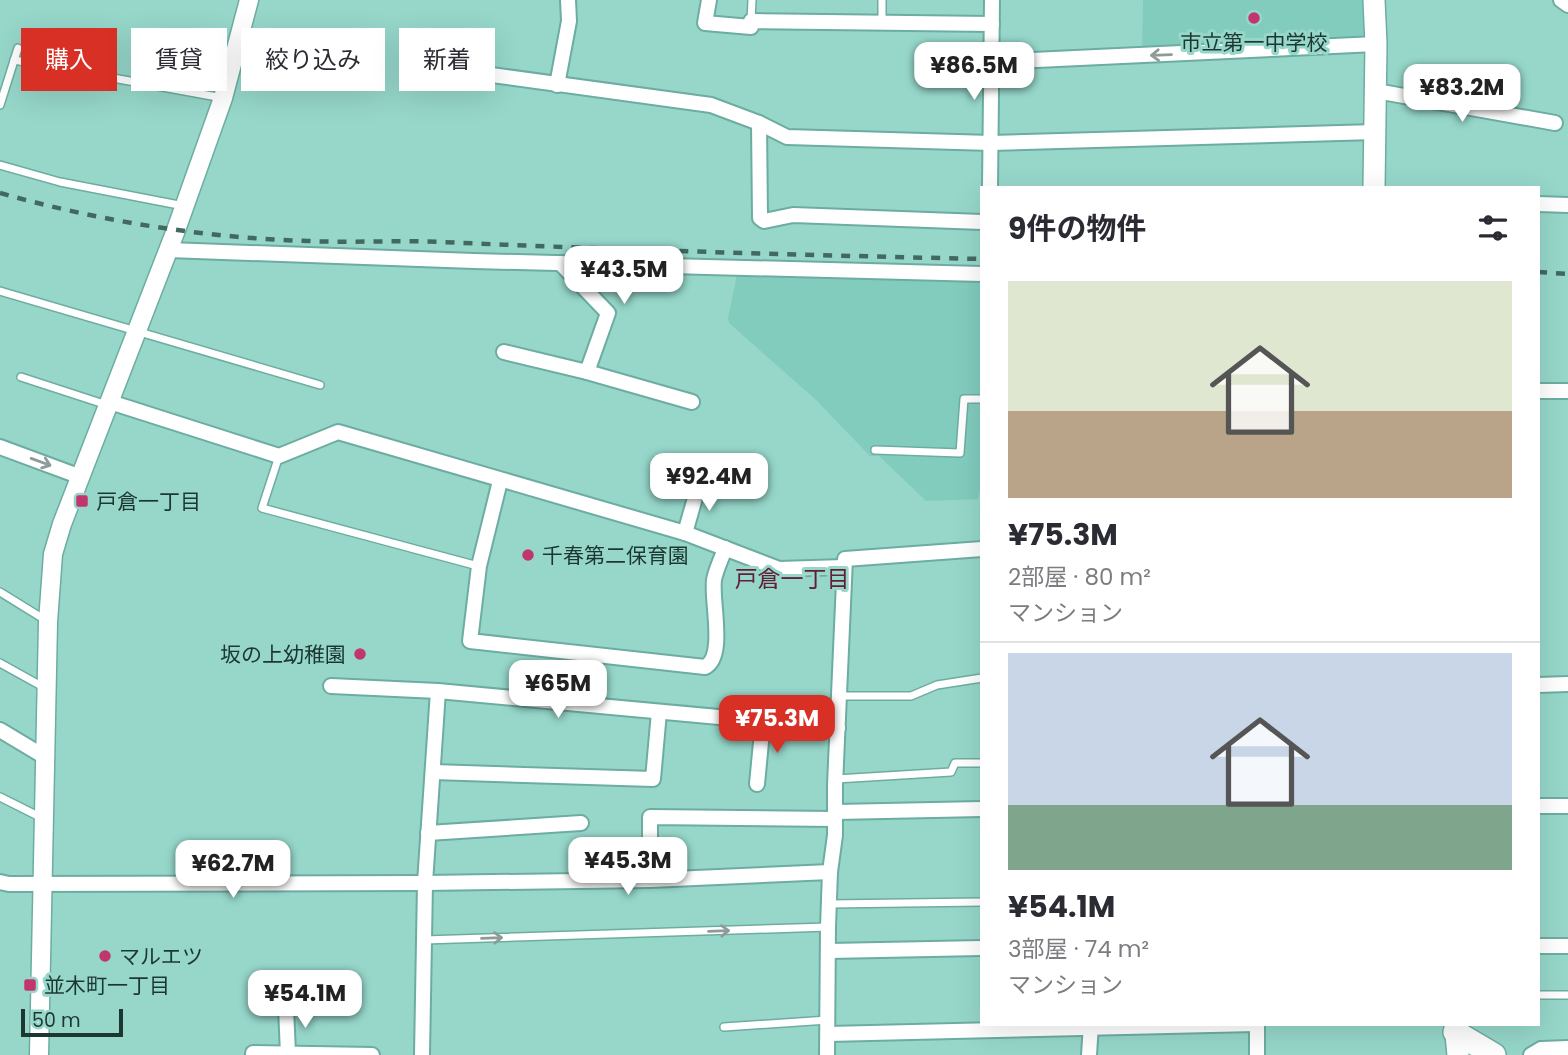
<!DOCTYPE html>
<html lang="ja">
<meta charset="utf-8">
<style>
body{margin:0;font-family:Poppins,"Noto Sans JP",sans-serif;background:#f7f7f7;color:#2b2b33;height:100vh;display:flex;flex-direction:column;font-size:26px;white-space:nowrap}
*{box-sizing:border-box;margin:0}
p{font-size:23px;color:#7c7c81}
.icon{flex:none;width:38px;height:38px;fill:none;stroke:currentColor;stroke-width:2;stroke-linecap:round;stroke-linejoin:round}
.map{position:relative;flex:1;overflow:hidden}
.side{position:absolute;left:980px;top:186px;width:560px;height:840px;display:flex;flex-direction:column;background:#fff;border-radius:0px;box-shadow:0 7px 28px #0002}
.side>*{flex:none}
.top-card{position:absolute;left:21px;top:28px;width:665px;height:63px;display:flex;gap:14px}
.scale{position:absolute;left:21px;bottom:18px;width:102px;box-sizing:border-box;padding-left:7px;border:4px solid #1c3732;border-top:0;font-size:19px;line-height:24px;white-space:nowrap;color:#1c3732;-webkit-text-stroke:5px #96d7ca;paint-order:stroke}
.price{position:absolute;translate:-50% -60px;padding:0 16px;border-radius:14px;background:#fff;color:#222;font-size:23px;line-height:46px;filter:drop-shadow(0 2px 4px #0008)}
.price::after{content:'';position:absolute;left:50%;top:42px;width:21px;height:16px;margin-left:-10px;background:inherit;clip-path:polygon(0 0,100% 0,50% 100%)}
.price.active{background:#d93025;color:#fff}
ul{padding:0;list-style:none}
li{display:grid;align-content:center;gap:14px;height:371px;padding:0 28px}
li+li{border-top:2px solid #e1e1e2}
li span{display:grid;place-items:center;height:217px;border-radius:0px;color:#555}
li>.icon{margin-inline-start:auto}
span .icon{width:126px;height:126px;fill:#fffc;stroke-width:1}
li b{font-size:30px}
h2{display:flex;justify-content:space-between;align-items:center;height:84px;padding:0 28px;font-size:30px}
.tag{padding:0 24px;border-radius:0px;background:#fff;box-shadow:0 7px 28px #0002;font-size:24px;line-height:63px}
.tag.active{background:#d93025;color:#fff}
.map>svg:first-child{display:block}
.built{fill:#82ccbe}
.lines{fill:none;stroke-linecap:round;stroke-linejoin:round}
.service-casing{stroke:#6dada1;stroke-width:10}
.minor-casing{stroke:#6dada1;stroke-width:18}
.tertiary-casing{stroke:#6dada1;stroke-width:21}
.secondary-casing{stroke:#6dada1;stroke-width:24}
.primary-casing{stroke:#6dada1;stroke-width:26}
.service{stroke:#fff;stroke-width:7}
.minor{stroke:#fff;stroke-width:14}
.tertiary{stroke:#fff;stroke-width:18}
.secondary{stroke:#fff;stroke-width:21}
.primary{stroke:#fff;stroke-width:23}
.rail{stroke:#426961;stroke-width:4.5;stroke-dasharray:9 9;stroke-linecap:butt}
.oneway{stroke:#8e9b98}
.poi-dot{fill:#c1366e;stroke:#96d7ca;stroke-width:2.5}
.labels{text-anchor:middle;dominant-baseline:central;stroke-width:6;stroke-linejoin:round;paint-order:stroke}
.poi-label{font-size:21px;fill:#1c3732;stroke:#96d7ca;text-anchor:start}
.neighbourhood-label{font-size:23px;fill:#611e37;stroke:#96d7ca}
</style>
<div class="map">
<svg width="1568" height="1055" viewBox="0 0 1568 1055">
<rect width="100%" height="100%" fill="#96d7ca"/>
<g class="built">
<path d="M1143,0H1364L1366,37L1142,50Z"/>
<path d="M737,275L981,280L982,490L979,493L978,499L926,501L879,456H870L815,399L729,323L728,318Z"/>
</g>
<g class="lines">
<g class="service-casing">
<g id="service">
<path d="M751,21L752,0"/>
<path d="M882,22V0"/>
<path d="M14,60L223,98"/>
<path d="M0,105L18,48"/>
<path d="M0,165L60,182L184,206"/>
<path d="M0,291L320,385"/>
<path d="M21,377L107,405"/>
<path d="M875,450L960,453L964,399H982"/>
<path d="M279,456L262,508L478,566"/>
<path d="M0,592L47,621"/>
<path d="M0,663L45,688"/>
<path d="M839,696H911L937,685L982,678"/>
<path d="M836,779L951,772L955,763H982"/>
<path d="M0,797L42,818"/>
<path d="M829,904L982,902"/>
<path d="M424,940L828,927"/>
<path d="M1538,995H1568"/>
<path d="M724,1027L828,1020"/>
</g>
</g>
<g class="minor-casing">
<g id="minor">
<path d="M709,0L705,23L751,27V21L992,24"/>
<path d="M1561,0L1568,5"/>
<path d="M992,62L1376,44"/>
<path d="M470,72L711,105L759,123L787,137L991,143L1375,132"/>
<path d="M557,85L569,21L568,0"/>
<path d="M1376,91L1555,123"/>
<path d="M759,123L760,218L764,221L793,215L982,222"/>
<path d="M990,187L992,0"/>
<path d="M1538,204L1568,205"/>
<path d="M169,250L474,261L982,274"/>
<path d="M560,263L608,313L587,372"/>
<path d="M504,352L587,372L692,402"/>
<path d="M1538,391H1568"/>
<path d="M110,402L279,456L338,432L685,533L779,569L844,567"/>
<path d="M0,447L81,477"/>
<path d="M500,481L479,566L470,641L705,667C726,657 711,600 714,580C716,569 722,558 725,548"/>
<path d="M685,533L699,484"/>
<path d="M1538,685L1568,684"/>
<path d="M331,686L438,691"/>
<path d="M0,730L45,757"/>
<path d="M433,772L653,779L659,712"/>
<path d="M757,784L763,721"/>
<path d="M1538,806H1568"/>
<path d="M836,812L982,809"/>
<path d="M428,833L581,823"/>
<path d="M650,880V817L835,819"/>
<path d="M0,882L9,884L425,883L650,880L830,872"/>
<path d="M1538,946H1568"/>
<path d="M829,951L982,948"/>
<path d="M286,1007L288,1054"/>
<path d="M828,1034L1255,1024"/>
<path d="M253,1053L372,1055"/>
<path d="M422,1055L425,883L438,691L838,728"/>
<path d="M827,1055L828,927L830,872L835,835V785L845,559L982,549"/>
<path d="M1089,1055L1091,1024"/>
<path d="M1257,1055V1024"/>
<path d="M1531,1055L1541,1049L1568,1048"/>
</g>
</g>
<g class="tertiary-casing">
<path id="tertiary" d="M39,1055L48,622L53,554L62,524L176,230L223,98L249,0"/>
</g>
<g class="secondary-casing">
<g id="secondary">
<path d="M1374,187L1376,44L1374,0"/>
<path d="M1455,1024L1458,1055"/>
</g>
</g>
<g class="primary-casing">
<path id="primary" d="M1455,1032L1494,1055"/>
</g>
<use href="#service" class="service"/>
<use href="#minor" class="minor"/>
<use href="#tertiary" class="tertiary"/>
<use href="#secondary" class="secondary"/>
<use href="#primary" class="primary"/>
<g class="rail">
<path d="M0,193C99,221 205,238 308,241C353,243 397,240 441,242C621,250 801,255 982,259"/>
<path d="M1538,272L1568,274"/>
</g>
</g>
<defs><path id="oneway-shaft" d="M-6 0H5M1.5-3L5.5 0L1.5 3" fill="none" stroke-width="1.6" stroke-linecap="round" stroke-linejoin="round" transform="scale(1.75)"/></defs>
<g class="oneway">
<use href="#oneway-shaft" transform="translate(1161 55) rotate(178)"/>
<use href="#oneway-shaft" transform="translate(41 462) rotate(20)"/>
<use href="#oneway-shaft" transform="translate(719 931) rotate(-2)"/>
<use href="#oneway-shaft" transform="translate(492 938) rotate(-2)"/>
</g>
<g class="poi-dot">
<circle cx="1254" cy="18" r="7"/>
<rect x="75" y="494" width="14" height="14" rx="3.5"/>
<circle cx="528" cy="555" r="7"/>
<circle cx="360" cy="654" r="7"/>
<circle cx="105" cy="956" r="7"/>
<rect x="23" y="978" width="14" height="14" rx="3.5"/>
</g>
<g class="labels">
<g class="poi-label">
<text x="1254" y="42" text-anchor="middle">市立第一中学校</text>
<text x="96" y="501">戸倉一丁目</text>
<text x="542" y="555">千春第二保育園</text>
<text x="346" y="654" text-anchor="end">坂の上幼稚園</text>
<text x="119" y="956">マルエツ</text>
<text x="44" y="985">並木町一丁目</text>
</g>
<g class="neighbourhood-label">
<text x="792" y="579">戸倉一丁目</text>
</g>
</g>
</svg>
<div class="scale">50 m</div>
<b class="price" style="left:974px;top:102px">¥86.5M</b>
<b class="price" style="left:1462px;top:124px">¥83.2M</b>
<b class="price" style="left:624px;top:306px">¥43.5M</b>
<b class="price" style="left:709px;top:513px">¥92.4M</b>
<b class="price" style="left:558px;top:720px">¥65M</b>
<b class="price active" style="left:777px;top:755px">¥75.3M</b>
<b class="price" style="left:628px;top:897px">¥45.3M</b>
<b class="price" style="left:233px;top:900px">¥62.7M</b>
<b class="price" style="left:305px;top:1030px">¥54.1M</b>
<div class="top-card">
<a class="tag active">購入</a>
<a class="tag">賃貸</a>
<a class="tag">絞り込み</a>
<a class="tag">新着</a>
</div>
<section class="side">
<h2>9件の物件<svg class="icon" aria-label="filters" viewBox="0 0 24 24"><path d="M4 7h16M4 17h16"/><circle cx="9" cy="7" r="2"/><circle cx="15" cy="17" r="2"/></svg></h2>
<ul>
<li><span style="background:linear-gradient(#dfe7d0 60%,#b9a48a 0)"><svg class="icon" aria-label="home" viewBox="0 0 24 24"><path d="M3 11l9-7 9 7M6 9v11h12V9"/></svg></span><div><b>¥75.3M</b><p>2部屋 · 80 m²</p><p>マンション</p></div></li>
<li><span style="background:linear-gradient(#c9d6e8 70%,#7fa58c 0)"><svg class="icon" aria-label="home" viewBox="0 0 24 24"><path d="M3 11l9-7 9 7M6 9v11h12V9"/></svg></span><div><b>¥54.1M</b><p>3部屋 · 74 m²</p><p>マンション</p></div></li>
</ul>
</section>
</div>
